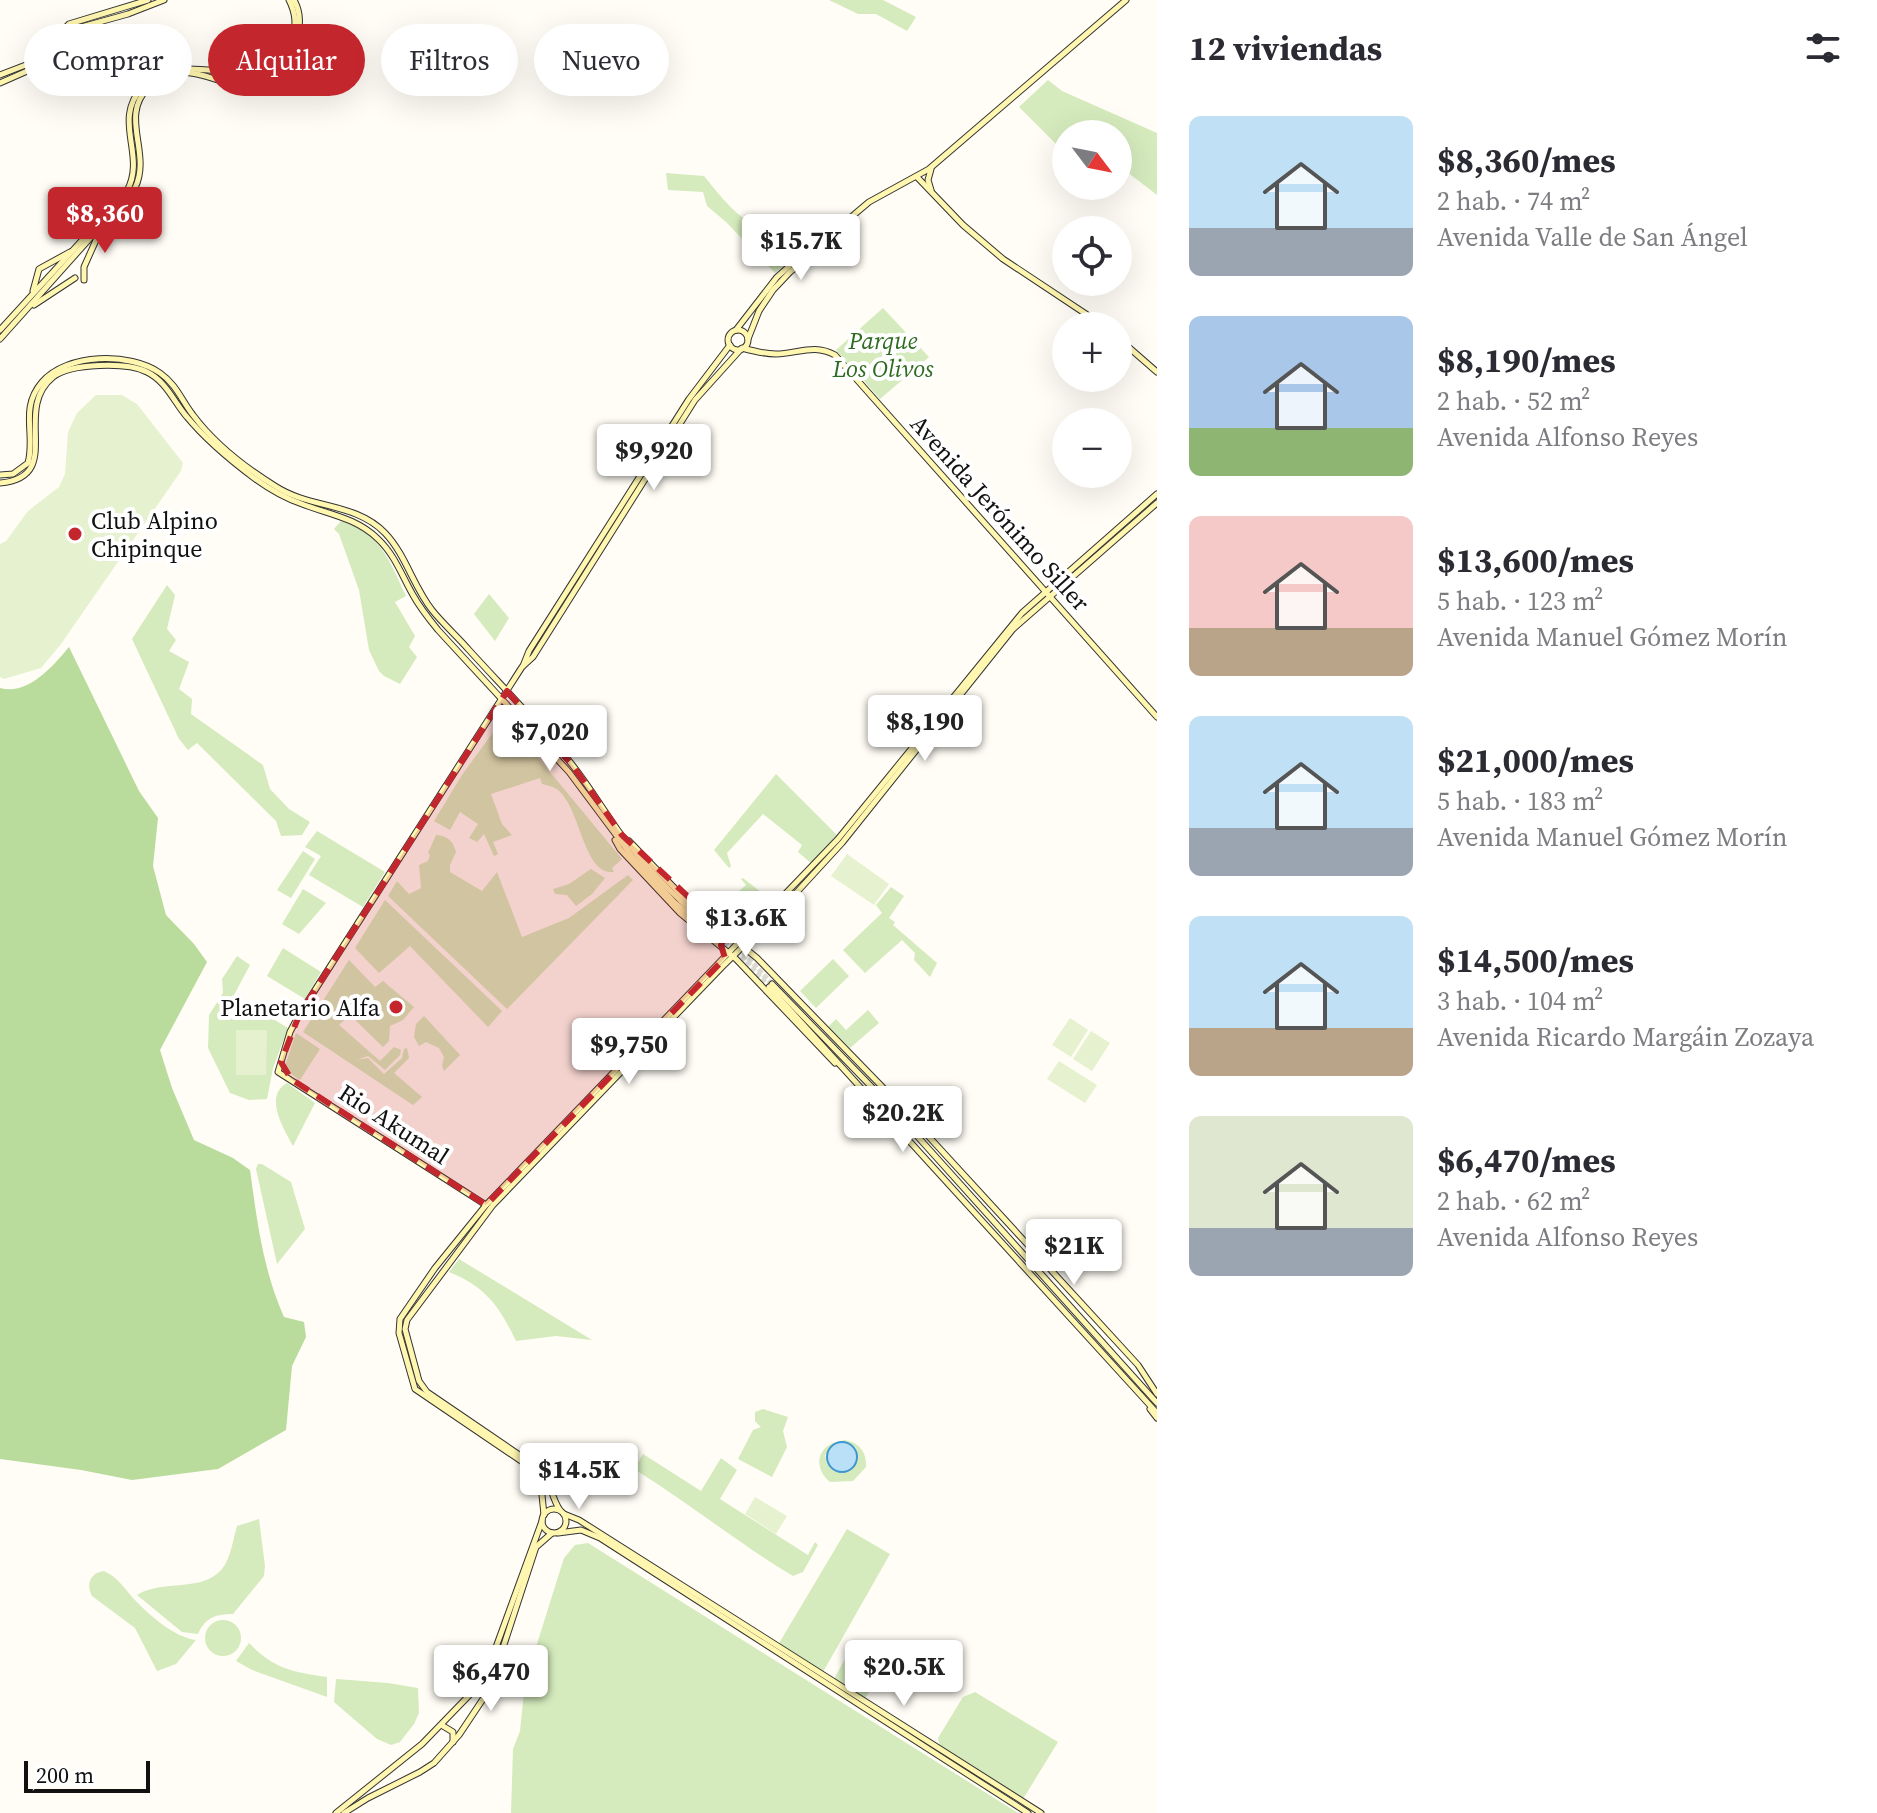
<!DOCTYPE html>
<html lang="es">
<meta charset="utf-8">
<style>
body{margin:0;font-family:"Source Serif 4",serif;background:#f2f2f3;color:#2b2b33;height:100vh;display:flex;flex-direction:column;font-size:30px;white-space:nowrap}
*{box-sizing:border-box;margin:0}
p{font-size:26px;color:#7c7c81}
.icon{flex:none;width:44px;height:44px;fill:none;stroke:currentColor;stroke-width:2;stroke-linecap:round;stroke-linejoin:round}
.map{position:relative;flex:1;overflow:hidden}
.side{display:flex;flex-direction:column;background:#fff;width:720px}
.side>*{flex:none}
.top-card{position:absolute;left:24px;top:24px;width:760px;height:72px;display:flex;gap:16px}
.needle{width:52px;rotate:122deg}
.buttons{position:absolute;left:1052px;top:120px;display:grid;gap:16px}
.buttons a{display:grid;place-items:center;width:80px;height:80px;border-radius:50%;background:#fff;box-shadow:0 8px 32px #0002;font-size:40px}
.scale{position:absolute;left:24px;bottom:20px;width:126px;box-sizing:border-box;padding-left:8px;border:4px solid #111;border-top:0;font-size:22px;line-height:28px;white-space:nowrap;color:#111;-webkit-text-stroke:6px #fff;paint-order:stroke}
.price{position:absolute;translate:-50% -68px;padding:0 18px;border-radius:8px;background:#fff;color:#222;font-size:26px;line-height:52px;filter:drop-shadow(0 2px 4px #0008)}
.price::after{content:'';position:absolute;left:50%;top:48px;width:24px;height:18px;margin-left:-12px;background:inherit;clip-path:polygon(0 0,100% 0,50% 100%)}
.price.selected{background:#c4262e;color:#fff}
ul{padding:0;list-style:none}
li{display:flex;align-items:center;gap:24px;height:200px;padding:0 32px}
li span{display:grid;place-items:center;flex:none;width:224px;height:160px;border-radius:12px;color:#555}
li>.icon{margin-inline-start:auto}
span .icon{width:96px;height:96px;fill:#fffc;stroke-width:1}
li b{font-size:34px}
h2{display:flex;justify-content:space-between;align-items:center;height:96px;padding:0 32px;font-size:34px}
.pill{padding:0 28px;border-radius:36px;background:#fff;box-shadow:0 8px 32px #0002;font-size:28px;line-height:72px}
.pill.selected{background:#c4262e;color:#fff}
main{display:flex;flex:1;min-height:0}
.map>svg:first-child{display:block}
.green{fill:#d5ebbd}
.forest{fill:#b9dc9c}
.pitch{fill:#e6f2cf}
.water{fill:#b9e0f7;stroke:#3f96cf;stroke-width:2}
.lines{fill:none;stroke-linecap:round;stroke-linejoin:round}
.secondary-tunnel{stroke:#dbdad3;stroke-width:5;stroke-dasharray:5 2.5;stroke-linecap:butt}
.secondary-casing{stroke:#333;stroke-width:7}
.secondary{stroke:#fff6b0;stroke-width:5}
.marked{fill:#c4262e;fill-opacity:0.2;stroke:#c4262e;stroke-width:6;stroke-dasharray:16 10;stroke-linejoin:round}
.poi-dot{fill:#c4262e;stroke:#fff;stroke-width:3}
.labels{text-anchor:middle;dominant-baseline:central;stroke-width:8;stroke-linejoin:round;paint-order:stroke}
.park-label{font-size:24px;font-style:italic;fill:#2f6b1f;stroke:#fff}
.street-label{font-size:24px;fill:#111;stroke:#fff}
.poi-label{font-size:24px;fill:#111;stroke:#fff;text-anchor:start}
</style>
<main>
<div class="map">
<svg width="1157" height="1813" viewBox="0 0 1157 1813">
<rect width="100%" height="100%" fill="#fffdf5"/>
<g class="green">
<path d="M829,0H883L916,17L907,31L876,14H858Z"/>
<path d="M1048,80L1062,91L1157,133V195L1118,165V134H1066V154L1019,107Z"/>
<path d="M666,173L704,176C722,198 741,224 770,231L789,261L775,273L726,222L707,206L703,192L668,190Z"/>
<path d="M883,308L929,357L880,399L836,350Z"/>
<path d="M341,521C381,533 390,562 406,596L395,602L415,636L409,647L417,657L400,684L384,676L379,671L369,650L359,590L339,534L334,529Z"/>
<path d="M167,585L175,595L167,629L176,640L169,651L189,662L179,689L192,699L191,714L263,765L270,789L289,809L310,822L302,835L281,836L276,821L197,743L188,750L179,739L132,639Z"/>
<path d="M489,594L509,618L495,641L474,614Z"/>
<path d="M502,720H507L622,859L612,868L614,872C582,876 581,803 555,788C551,786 546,785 542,784L540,778L491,794L502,824L512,835L493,842L498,854L494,856L484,834L477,842L469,838L478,824L460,812L450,830L434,821L462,775Z"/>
<path d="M776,774L837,835L811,863L798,852L802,845L763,814L727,853L731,866L729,868L714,850Z"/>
<path d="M317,831L385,872L363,907L309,875L321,856L305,847Z"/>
<path d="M436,835C448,836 453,841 456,852L450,865V872L482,891L497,872L522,937L569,918L628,875L633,880L507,1009L388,896L397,881L409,894L421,888L419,865L428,861L430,855L428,853Z"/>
<path d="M303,851L315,859L291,898L277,890Z"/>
<path d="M591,869L605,878L592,894L576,906L567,895L555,894L553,889L569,884Z"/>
<path d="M743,878L775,903L740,936H736L713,918L723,908L732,917L737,912L744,920L766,901L756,891L746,899L743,895L740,897L737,893L746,885L741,879Z"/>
<path d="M891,887L904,896L889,918L895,922L893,925L937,963L930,977L914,960L915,953L902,940L865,973L843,950L882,913L876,905Z"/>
<path d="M303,889L326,903L299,934L282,924Z"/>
<path d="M385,900L502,1011L488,1027L410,946L379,973L355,948Z"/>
<path d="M283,948L321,972L305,999L267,976Z"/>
<path d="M237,956L250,965L234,995L288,1028L273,1068L267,1099L249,1100L230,1093L208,1048L209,1015L223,993L222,979Z"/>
<path d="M833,959L849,976L816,1008L800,991Z"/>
<path d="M349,960L375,987L383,981L414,1007L403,1020L390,1026L389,1041L383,1047L350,1015L339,1025L380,1061L394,1047L401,1050L400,1055L385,1070L368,1056L357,1060L368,1058L384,1074L402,1058L404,1049L407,1048L409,1058L394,1073L422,1097L413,1105L303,1032Z"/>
<path d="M868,1010L879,1023L850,1048L828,1027L836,1019L846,1030Z"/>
<path d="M424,1016L460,1055L444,1071L442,1066L444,1057L439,1048L426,1042L419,1046L414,1037L416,1024Z"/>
<path d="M296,1033L320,1049L300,1080L288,1072L286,1063Z"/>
<path d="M287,1083L315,1103L293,1146C284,1129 263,1096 287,1083Z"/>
<path d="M258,1164H262L291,1182L305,1229L277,1264L256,1169Z"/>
<path d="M459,1259L592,1340L556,1336L516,1341C499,1306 486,1287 449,1272Z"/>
<path d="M763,1409L788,1417L783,1431L787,1447L772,1477L738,1459L753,1430L761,1427L755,1421V1412Z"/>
<path d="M844,1440C859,1442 867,1452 866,1467L853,1481L830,1482C815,1469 815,1450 835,1442L825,1455L827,1464L836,1472L851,1470L858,1461L856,1448L849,1443L841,1441Z"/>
<path d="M643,1454L701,1491L721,1458L737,1470L720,1499L808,1555L815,1542L818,1545L803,1572L793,1576C738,1543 689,1503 634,1469Z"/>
<path d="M259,1519L265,1566L264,1576L233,1614C215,1614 205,1618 198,1634L182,1632L137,1595C162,1579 202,1593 222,1569C231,1558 233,1539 237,1526Z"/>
<path d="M847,1529L890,1554L823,1672L778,1645Z"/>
<path d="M588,1543L1018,1813H511L513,1749L520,1731L525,1682L564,1558L575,1545Z"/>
<path d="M104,1571C116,1576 124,1587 132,1597C148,1614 173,1637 196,1640L176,1664L157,1671L135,1628L92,1596C86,1584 90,1573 104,1571Z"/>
<circle cx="223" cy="1638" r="18"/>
<path d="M249,1643C274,1669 293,1672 327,1677V1697L252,1670L236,1661Z"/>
<path d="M857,1654C889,1660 875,1681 865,1699L834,1679L845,1659Z"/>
<path d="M336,1679L388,1683L418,1688L419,1713L414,1724L400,1742L391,1745L377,1739L334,1702Z"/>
<path d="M975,1692L1058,1742L1023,1799L940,1747L938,1738L963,1697Z"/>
</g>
<path class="forest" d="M69,647L139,791L158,818L153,866L166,915L194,944L207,962L160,1050L172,1088L194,1140L233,1158L250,1170C257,1221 263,1270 284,1317L304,1322L306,1337L292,1366L286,1430L218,1469L132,1480L81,1470L0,1459V688C28,696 54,665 69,647Z"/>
<g class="pitch">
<path d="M96,395H122L137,404L183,463L181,471L61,644L41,668L4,679L0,677V544L6,541L28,511L59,487L65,474L68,432L77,413Z"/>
<path d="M847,854L889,884L874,905L831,876Z"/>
<path d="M1070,1018L1088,1030L1071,1057L1052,1045Z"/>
<path d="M236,1030H267L266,1075H236Z"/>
<path d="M1091,1031L1110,1043L1092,1071L1073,1059Z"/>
<path d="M1059,1061L1097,1085L1085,1103L1047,1079Z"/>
<path d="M755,1497L787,1516L776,1534L745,1514Z"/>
</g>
<circle class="water" cx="842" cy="1457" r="15"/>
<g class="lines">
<g class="secondary-tunnel">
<path d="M720,934L743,952L772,984"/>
<path d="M718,938L741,955L769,987"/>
</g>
<g class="secondary-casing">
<g id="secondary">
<path d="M0,75L31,63L69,24L148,0"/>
<path d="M0,83L34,68L74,29L128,14L164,0"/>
<path d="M244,89L242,81L245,73"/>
<path d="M917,177L963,225L1003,259L1104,326"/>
<path d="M931,190L928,180L931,169"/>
<path d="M84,280V267L101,229"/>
<path d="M33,291L39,269L70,252"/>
<path d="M34,305L75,278"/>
<path d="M0,330L127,191C147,154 111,121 143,86C184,41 266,107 291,41C297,26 296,14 289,0"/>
<path d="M736,330L777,277L824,235L842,224"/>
<circle cx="738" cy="340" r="10"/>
<path d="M1118,338L1157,372"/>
<path d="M0,339L135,188C152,153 119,117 148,88C191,45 241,108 271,84C281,76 288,59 293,47C300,32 303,16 294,0"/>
<path d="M748,339L759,311L773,290L790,272L836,234L843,224L869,202L929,169L1126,0"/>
<path d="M742,348C753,351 765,354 776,354C797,354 814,343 835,355L1157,717"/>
<path d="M0,475L13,474L28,463C36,434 19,409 42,382C67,353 130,352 160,373C176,384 182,401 193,415C214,443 246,468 275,486C310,509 355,502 385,533C406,555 413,586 432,610C443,624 457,636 469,650C501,685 535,720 566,757C587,782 603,810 622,836C650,872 683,906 720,934"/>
<path d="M0,483C66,477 11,411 53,377C71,363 127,362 147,372C166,381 174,402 187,417C206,440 230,460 254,478C269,489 284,498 302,504C328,514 357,518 378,539C395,555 402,576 413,595C420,608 429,619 438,630L569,772L631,855L674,902L718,938"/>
<path d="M523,666L529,651L689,399L730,345"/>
<path d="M615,840L620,849L680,913L736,959L835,1063"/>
<path d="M629,841L691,905L757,958L897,1102L1138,1365L1157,1394"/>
<path d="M772,984L891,1107L1157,1403"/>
<path d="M769,987L1157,1413"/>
<path d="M486,1205L278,1072L290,1032L299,1015L522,667L533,657L695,400L741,349"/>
<path d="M1150,1409L1157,1418"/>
<circle cx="554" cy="1521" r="12"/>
<path d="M560,1510C551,1498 551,1480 540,1469L427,1392L419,1381L405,1329L407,1320L493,1205L722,967L785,905L842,843L1013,629L1157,503"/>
<path d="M564,1514L579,1520L1041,1813"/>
<path d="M544,1515L541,1485L533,1469L415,1389L399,1333L400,1319L435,1268L486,1205L838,839L1022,613L1157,494"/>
<path d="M558,1533L581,1530L600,1538L1028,1813"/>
<path d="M443,1726L453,1732V1742"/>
<path d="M336,1813L422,1744L484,1680L542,1521"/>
<path d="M344,1813L368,1798L420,1772L434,1763L459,1735L483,1699L497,1666L536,1547L552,1533"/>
</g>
</g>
<use href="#secondary" class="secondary"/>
</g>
<path class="marked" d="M507,691L573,766L622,835L727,933L721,945L725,958L486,1205L291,1079L281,1062L299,1015Z"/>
<g class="poi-dot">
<circle cx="75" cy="534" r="8"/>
<circle cx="396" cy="1007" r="8"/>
</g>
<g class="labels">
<g class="park-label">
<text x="883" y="340">Parque<tspan x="883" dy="28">Los Olivos</tspan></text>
</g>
<g class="street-label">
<text transform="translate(1000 513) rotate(48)">Avenida Jerónimo Siller</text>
<text transform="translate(394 1124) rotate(33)">Rio Akumal</text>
</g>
<g class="poi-label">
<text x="91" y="520">Club Alpino<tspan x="91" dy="28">Chipinque</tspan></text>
<text x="380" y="1007" text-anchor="end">Planetario Alfa</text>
</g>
</g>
</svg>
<div class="buttons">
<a><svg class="needle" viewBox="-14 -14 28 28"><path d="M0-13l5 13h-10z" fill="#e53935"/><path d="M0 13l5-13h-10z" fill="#7c7c81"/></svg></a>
<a><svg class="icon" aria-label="locate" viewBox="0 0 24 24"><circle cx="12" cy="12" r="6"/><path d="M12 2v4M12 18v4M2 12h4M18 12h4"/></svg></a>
<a>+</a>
<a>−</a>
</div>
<div class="scale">200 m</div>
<b class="price selected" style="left:105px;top:255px">$8,360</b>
<b class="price" style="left:801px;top:282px">$15.7K</b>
<b class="price" style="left:654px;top:492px">$9,920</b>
<b class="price" style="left:925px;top:763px">$8,190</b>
<b class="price" style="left:550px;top:773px">$7,020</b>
<b class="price" style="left:746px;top:959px">$13.6K</b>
<b class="price" style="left:629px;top:1086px">$9,750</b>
<b class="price" style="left:903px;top:1154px">$20.2K</b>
<b class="price" style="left:1074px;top:1287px">$21K</b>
<b class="price" style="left:579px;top:1511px">$14.5K</b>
<b class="price" style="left:904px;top:1708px">$20.5K</b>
<b class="price" style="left:491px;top:1713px">$6,470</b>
<div class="top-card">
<a class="pill">Comprar</a>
<a class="pill selected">Alquilar</a>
<a class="pill">Filtros</a>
<a class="pill">Nuevo</a>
</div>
</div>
<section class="side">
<h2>12 viviendas<svg class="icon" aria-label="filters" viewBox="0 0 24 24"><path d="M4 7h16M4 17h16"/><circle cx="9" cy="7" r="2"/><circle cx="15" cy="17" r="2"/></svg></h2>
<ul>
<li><span style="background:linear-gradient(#bfe0f5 70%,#9aa5b1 0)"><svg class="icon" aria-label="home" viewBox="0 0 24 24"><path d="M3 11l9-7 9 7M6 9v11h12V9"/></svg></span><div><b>$8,360/mes</b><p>2 hab. · 74 m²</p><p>Avenida Valle de San Ángel</p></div></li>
<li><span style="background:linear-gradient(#a9c7e8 70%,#8fb573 0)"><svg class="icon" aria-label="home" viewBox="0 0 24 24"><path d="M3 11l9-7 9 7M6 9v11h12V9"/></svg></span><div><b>$8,190/mes</b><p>2 hab. · 52 m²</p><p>Avenida Alfonso Reyes</p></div></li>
<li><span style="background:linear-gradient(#f6c9c9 70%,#b9a48a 0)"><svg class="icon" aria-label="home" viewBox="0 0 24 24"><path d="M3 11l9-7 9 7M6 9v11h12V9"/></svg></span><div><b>$13,600/mes</b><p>5 hab. · 123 m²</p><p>Avenida Manuel Gómez Morín</p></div></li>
<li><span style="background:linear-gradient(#bfe0f5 70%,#9aa5b1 0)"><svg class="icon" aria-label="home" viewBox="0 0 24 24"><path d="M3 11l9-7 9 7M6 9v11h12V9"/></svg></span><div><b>$21,000/mes</b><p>5 hab. · 183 m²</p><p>Avenida Manuel Gómez Morín</p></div></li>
<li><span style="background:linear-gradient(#bfe0f5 70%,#b9a48a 0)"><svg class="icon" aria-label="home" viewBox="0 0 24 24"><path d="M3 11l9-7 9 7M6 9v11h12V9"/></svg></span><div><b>$14,500/mes</b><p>3 hab. · 104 m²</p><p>Avenida Ricardo Margáin Zozaya</p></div></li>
<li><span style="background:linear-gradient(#dfe7d0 70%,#9aa5b1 0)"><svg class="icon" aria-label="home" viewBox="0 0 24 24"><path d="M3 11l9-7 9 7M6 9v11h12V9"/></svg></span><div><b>$6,470/mes</b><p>2 hab. · 62 m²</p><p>Avenida Alfonso Reyes</p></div></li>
</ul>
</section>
</main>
